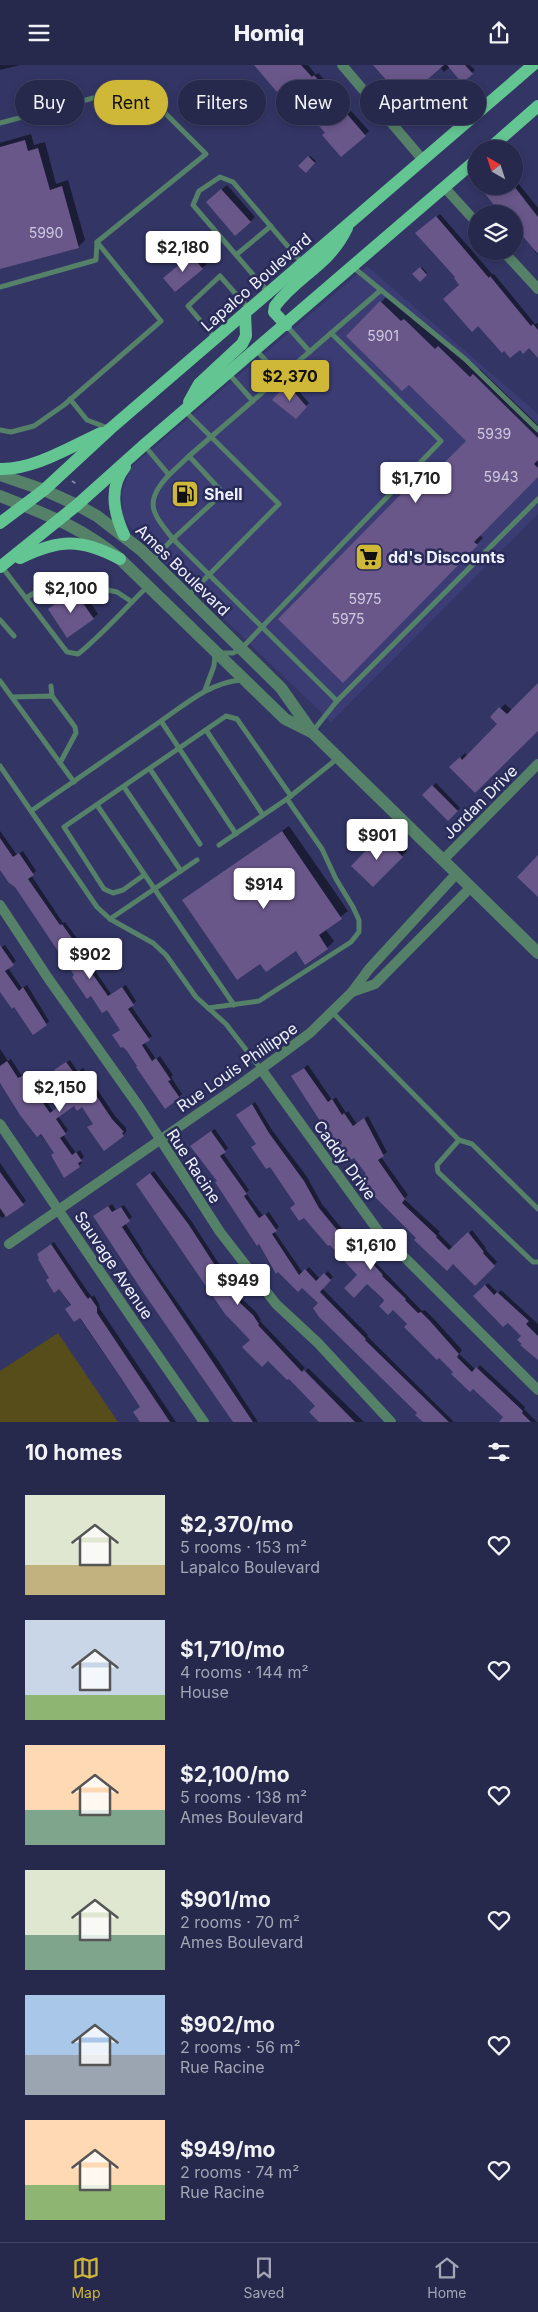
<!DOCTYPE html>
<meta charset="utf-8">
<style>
body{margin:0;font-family:Inter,sans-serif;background:#2e3053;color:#f1f3f6;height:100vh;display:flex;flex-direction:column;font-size:19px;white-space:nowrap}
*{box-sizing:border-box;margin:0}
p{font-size:16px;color:#a4a6b5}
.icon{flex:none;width:28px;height:28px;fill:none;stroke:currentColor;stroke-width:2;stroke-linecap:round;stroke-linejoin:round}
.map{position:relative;height:1357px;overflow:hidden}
.sheet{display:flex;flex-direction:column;background:#26284c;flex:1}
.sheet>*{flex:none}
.guide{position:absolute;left:15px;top:15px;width:509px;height:45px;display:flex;gap:10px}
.needle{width:32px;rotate:321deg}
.controls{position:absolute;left:468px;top:75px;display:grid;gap:10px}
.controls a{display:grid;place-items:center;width:55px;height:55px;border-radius:50%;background:#26284c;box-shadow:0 2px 8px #0003,0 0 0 1px #424464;font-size:25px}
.price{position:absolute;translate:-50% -42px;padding:0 11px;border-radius:5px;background:#fff;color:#222;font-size:16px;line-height:32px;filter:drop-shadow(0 1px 2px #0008)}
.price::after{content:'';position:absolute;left:50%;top:30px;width:15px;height:11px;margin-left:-8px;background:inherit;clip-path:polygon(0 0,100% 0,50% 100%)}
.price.active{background:#cfb837;color:#111}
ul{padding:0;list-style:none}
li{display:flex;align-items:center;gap:15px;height:125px;padding:0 25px}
li span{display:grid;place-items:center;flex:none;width:140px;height:100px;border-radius:0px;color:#555}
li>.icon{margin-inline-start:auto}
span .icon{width:60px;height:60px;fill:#fffc;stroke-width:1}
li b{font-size:21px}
h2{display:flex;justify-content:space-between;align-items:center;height:60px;padding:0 25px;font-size:21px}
.pill{padding:0 18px;border-radius:22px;background:#26284c;box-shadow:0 2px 8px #0003,0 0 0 1px #424464;font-size:18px;line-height:45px}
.pill.active{background:#cfb837;color:#111}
header{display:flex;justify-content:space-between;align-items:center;height:65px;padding:0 25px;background:#26284c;font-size:22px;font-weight:800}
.dock{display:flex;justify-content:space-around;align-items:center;height:70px;border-top:1px solid #424464;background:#26284c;font-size:14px;color:#a4a6b5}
.dock a{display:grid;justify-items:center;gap:2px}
.dock .active{color:#cfb837}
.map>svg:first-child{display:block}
.built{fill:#3a3c73}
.green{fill:#564d1b}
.shadow{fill:#0007}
.building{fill:#69578a}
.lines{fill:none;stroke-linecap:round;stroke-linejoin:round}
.path{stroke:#8688a8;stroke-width:2;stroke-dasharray:4 4;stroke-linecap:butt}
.service{stroke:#548168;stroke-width:5}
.minor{stroke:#548168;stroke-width:10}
.tertiary{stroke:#548168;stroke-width:12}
.primary{stroke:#63c592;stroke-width:12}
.labels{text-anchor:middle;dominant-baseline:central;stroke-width:5;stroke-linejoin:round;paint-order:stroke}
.number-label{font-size:14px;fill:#cecae0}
.street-label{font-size:16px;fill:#eff1fd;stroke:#292b59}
.poi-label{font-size:16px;font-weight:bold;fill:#eff1fd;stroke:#292b59;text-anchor:start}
</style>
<header><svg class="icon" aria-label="menu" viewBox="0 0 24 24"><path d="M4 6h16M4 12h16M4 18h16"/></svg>Homiq<svg class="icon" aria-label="share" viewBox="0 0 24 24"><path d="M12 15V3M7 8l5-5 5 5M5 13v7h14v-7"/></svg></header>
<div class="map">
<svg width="538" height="1357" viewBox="0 0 538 1357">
<rect width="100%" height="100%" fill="#333565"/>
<path class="built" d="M367,201L538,349V449L331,657L135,468L123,452L122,426L131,402Z"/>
<path class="green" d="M58,1268L118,1357H0V1306Z"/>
<g class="shadow">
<path d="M0,0H20L0,5Z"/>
<path d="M262,0H308L316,10L318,8L328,18L325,21L349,48L351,46L369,66L365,70L327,68L314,48L288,17Z"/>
<path d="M375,0H470L475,5L463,16L450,2L444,7L440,2L423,16L438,34L443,30L448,36L445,39L415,40Z"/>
<path d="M245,29L259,45L246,57L232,40Z"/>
<path d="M31,69L34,80L45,77L56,119L68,115L85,175L78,182L0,203V78Z"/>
<path d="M310,91L316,96L306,107L300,101Z"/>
<path d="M514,113L538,143V190L534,186L536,184L514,159Z"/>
<path d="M227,120L255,152L250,157L212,133Z"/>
<path d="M440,149L493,210L494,209L535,259L538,258V288L461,219L420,165Z"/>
<path d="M196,186L207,199L202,203L170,208Z"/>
<path d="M422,202L427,208L420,215L414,209Z"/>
<path d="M388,230L412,248L443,279L446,276L477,307L480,304L538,360V410L480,470L483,473L343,616L280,554L421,412L427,418L468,376L409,318L348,271Z"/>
<path d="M291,317L309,338L295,352L274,335Z"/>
<path d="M80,522L98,549L93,553L49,544Z"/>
<path d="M538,619V663L451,702L465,688L468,691L499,659L492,652L505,639L512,645Z"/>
<path d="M436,718L460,743L448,755L424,730Z"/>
<path d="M289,761L348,846L325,864L334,876L327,883L296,884L261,897L184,835Z"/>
<path d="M0,766L17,790L23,786L36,806L31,810L63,858L65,857L86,886L89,891L87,894L111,929L126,920L136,936L131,941L152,971L144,977L156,994L160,991L173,1010L171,1012L182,1029L179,1032L139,1001L117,967L121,964L107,943L76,910L0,799Z"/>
<path d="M387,766L407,786L373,821L352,801Z"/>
<path d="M5,880L16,896L8,903L22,923L27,920L49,956L46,959L15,940L0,925V883Z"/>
<path d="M0,984L8,996L11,994L22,1011L27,1008L53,1046L73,1031L59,1003L70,995L78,1007L83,1003L115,1051L126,1063V1067L123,1070L89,1062L94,1058L83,1041L75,1040L58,1051L68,1065L63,1070L76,1088L80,1085L84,1092L80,1095L82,1098L79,1101L55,1088L0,1018Z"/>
<path d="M308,1000L332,1035L336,1032L346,1048L348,1046L357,1059L368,1051L387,1087L381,1092L408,1130L404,1134L440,1167L438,1168L453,1183L472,1165L486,1183L485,1184L497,1197L475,1219L368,1119L367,1109L296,1008Z"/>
<path d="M255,1037L272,1065L307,1112L322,1139L351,1175L352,1173L422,1246L425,1245L433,1253L462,1285L459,1289L476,1305L480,1300L525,1342L524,1344L537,1357H500L505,1352L454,1307L359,1210L257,1078L241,1047Z"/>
<path d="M215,1064L228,1083L223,1088L249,1125L246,1128L263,1151L269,1147L279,1162L274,1166L303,1208L309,1202L320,1214L328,1206L333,1212L322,1223L368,1270L367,1271L454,1357H429L418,1348L320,1238L259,1177L195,1078Z"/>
<path d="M0,1098L26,1136L2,1153L0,1151Z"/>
<path d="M154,1106L192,1157L241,1233L256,1247L261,1255L260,1256L305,1303L299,1309L300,1311L308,1303L364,1357H321L317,1341L251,1275L140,1116Z"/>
<path d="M112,1139L116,1145L124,1140L132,1152L125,1158L143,1186L142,1187L219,1297L258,1357H234L98,1148Z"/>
<path d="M54,1177L88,1227L92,1232L94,1230L99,1239L100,1244L176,1357H142L141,1342L51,1212L41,1186Z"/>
<path d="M488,1218L498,1228L501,1225L538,1259V1293L523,1271L508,1256L475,1231Z"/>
</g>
<g class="building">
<path d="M254,0H301L312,12L314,10L325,23L322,25L345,51L347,49L366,71L341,92L322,70L325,68L310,50L313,48L287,19L277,27Z"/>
<path d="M373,0H444L421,20L434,36L440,32L446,40L424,59L415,47L414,41L391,15L388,17Z"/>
<path d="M447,0H465L473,9L462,18Z"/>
<path d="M241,31L257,49L246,59L237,48L234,51L227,43Z"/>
<path d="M25,75L28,86L38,83L50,125L62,121L79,183L0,204V82Z"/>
<path d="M308,91L315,98L306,108L298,101Z"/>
<path d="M479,121H514L538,152V189L514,161V149H501Z"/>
<path d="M221,124L251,157L235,171L206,137Z"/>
<path d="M436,151L489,213L490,211L531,261L533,259L538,265V293L529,283L523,289L520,285L510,293L504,286L502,288L478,261L472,267L443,234L459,220L454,213L455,212L415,168Z"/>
<path d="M191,190L203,204L175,227L163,213Z"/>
<path d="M420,202L427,210L420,217L412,209Z"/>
<path d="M380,236L401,256L404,254L435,284L438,281L470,312L473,309L538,373V395L534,399L538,403V412L474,477L478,480L343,618L278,554L413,417L419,423L466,376L409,320L402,326L346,271Z"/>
<path d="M287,319L307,342L296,354L272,335Z"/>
<path d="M74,525L94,554L67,573L48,544Z"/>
<path d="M538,618V666L475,728L449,702L460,692L462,695L497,659L490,652L499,642L507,649Z"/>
<path d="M432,720L458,746L448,756L422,730Z"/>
<path d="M282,766L342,854L319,870L328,884L305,900L296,886L266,907L260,899L237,915L182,835Z"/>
<path d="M381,770L403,792L373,822L351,801Z"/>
<path d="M0,773L13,792L19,788L34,810L28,814L60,860L62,859L83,889L87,896L84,897L108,931L122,922L134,940L128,944L150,975L142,980L152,996L156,993L171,1015L168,1016L180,1033L165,1044L136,1002L137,1001L127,986L123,982L121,983L112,970L120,965L107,945L102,948L91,931L87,934L72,912L74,910L15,822L9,818L0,805Z"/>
<path d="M538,790V832L517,812Z"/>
<path d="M0,880L14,900L5,906L19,926L23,922L47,960L33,970L14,942L12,944L0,927Z"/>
<path d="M7,996L18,1013L24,1010L50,1048L72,1031L54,1005L66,997L75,1009L79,1005L112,1054L124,1067L122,1068L124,1071L104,1086L87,1062L93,1059L82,1042L77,1046L74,1041L56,1054L66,1069L60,1073L72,1090L76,1087L82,1096L78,1098L80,1102L64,1113L51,1090L54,1088L41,1069L37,1072L20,1050L0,1018V1001Z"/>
<path d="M304,1003L328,1037L332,1034L342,1050L344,1048L353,1061L364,1053L384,1091L378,1095L405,1134L402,1138L437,1171L436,1172L449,1185L468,1167L484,1187L483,1188L495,1201L475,1221L453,1199L447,1206L414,1175L416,1173L373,1130L371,1131L364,1121L366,1119L362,1112L366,1109L354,1093L349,1096L335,1079L291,1011Z"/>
<path d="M252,1039L269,1068L304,1116L319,1143L347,1177L349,1175L371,1200L373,1199L383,1210L382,1211L406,1234L405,1235L418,1248L421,1247L430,1256L459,1289L457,1292L472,1307L476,1302L523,1346L522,1348L531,1357H499L503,1352L473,1324L470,1327L451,1309L453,1307L439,1293L437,1295L404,1262L407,1259L393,1245L388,1250L379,1241L384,1236L383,1234L367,1219L354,1233L344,1223L357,1210L330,1180L328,1181L304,1153L299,1156L290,1143L295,1139L270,1102L266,1104L251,1082L256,1079L236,1050Z"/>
<path d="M211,1066L226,1087L220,1091L247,1129L244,1131L259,1153L265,1149L277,1166L272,1169L299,1210L305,1204L316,1216L324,1208L331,1215L320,1227L366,1274L365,1275L449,1357H423L415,1350L417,1348L319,1252L313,1243L318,1238L302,1223L298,1227L278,1207L276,1209L259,1179L257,1181L215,1117L217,1116L190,1081Z"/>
<path d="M0,1107L24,1140L6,1152L0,1143Z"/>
<path d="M150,1108L189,1160L238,1236L253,1250L259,1259L258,1260L302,1307L304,1305L355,1357H319L309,1347L315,1341L289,1314L287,1315L268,1296L262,1302L242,1282L250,1275L225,1249L136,1119Z"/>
<path d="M108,1141L112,1147L121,1142L130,1156L122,1162L253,1357H233L143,1227L93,1151Z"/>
<path d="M51,1179L85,1230L88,1234L90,1232L97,1242V1248L170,1357H140L133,1347L140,1342L121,1313L80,1253L74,1257L65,1244L71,1240L59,1224L54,1228L46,1215L49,1213L38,1194L39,1193L37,1189Z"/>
<path d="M485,1220L494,1230L497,1227L529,1256L526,1259L538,1271V1295L520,1280L522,1279L517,1275L521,1271L508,1258L503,1262L473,1231Z"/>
</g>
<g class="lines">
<path class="path" d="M72,416L78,420"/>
<g class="service">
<path d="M0,58L138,21L206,89L97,177L161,256L64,340L34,361L11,367L0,365"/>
<path d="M236,190L271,161"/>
<path d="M353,202L465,294L538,365"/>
<path d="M0,222L96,195L97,177"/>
<path d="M268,227L193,140L199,126L220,112L233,117L302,198"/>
<path d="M286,260L310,287"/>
<path d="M215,273L188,241L220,211L249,244"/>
<path d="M256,285L281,312"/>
<path d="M229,309L253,336"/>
<path d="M70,334L87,355L108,363"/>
<path d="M185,346L279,439L188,531"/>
<path d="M144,380L169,410C143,437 152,448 173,474L223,428L189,391L169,410"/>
<path d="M189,391L381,225"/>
<path d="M152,495L173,474L337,636L313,666"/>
<path d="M2,502L67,587L78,589C104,568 124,544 148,521"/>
<path d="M26,533L57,514L117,527L132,537"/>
<path d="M0,555L14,571"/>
<path d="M221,588H233L241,584L441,376L331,268"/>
<path d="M0,616L74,717"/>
<path d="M51,621L52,631"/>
<path d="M205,625L214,601L215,590"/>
<path d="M12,632L52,631L75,662L76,668L60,698"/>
<path d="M337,636L538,434"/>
<path d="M206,665L263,750"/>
<path d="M0,701L97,842L110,854L153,878L166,890L196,932L226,959L261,1004"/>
<path d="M150,704L200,779"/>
<path d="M124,722L181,806"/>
<path d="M97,740L234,940"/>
<path d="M31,746L161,656"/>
<path d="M236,769L161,656C187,638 209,618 241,615"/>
<path d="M219,780L287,734"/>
<path d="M144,810L123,825L113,828L104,824L64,762L226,651L237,654L291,731"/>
<path d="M110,854L197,795"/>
<path d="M208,943L259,936L351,877L359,867V855L353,842L336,814L322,784L287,734L338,693"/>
<path d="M332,947L459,1075L472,1079L538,1144"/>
<path d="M459,1075L437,1100L438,1107L533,1197H538"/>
</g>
<g class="minor">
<path d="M342,0L423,95"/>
<path d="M444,122L476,157"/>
<path d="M503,186L538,224"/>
<path d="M443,795L538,699"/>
<path d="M0,840L48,913L140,1043L220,1167L276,1239L318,1278L391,1357"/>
<path d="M352,927L375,919L471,822"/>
<path d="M261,1004L379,1167L538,1325"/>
<path d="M0,1059L129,1249L204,1357"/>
<path d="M9,1179L241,1019L310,968L352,927L369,904L457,808"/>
</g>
<g class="tertiary">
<path d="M0,410L44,425L77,440L97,451L141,485L281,623L312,667L538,888"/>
<path d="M0,431C47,450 80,461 120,494L285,654L311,667"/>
</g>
<g class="primary">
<path d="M489,84L538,41"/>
<path d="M286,260L274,247L275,241C298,210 329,201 347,163"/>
<path d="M189,337L199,319L242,279L246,271L245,248"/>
<path d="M0,404C34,405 70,382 101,368"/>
<path d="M0,458L44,425L110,364L533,0"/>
<path d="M124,470C114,448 108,423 125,402"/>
<path d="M20,493C59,474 81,473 120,494"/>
<path d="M0,502L77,440L144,380L476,95"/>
</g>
</g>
<defs>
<g id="fuel-square" transform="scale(1.4375)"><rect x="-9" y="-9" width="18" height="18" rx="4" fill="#cfb837" stroke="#292b59"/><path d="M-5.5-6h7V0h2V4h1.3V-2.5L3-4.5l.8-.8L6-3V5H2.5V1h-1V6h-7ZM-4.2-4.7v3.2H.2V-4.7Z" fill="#111"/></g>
<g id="supermarket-square" transform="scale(1.4375)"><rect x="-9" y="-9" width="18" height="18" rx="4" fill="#cfb837" stroke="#292b59"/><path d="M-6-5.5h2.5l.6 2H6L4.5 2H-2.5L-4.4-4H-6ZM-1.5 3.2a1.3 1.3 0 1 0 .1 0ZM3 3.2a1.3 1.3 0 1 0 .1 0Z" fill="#111"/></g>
</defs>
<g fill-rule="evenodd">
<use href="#fuel-square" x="185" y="429"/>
<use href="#supermarket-square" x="369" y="492"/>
</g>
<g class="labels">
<g class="number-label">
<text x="46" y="167">5990</text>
<text x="383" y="270">5901</text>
<text x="494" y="368">5939</text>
<text x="501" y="411">5943</text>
<text x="365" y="533">5975</text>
<text x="348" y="553">5975</text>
</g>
<g class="street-label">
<text transform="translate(256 217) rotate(-41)">Lapalco Boulevard</text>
<text transform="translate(183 505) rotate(44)">Ames Boulevard</text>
<text transform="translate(480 737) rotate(-45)">Jordan Drive</text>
<text transform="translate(237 1002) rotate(-35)">Rue Louis Phillippe</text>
<text transform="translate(345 1095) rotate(54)">Caddy Drive</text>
<text transform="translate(194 1101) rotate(57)">Rue Racine</text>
<text transform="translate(114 1200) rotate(56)">Sauvage Avenue</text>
</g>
<g class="poi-label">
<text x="204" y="429">Shell</text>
<text x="388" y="492">dd's Discounts</text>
</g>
</g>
</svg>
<div class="controls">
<a><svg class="needle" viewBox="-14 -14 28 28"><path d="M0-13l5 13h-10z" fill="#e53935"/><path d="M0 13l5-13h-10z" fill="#a4a6b5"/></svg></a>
<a><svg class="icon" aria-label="layers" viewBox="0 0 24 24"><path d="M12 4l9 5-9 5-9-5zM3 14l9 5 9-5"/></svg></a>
</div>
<b class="price" style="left:183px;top:208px">$2,180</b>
<b class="price active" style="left:290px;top:337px">$2,370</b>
<b class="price" style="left:416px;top:439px">$1,710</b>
<b class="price" style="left:71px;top:549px">$2,100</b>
<b class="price" style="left:377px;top:796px">$901</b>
<b class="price" style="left:264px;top:845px">$914</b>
<b class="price" style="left:90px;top:915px">$902</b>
<b class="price" style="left:60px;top:1048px">$2,150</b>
<b class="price" style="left:371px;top:1206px">$1,610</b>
<b class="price" style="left:238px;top:1241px">$949</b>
<div class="guide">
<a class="pill">Buy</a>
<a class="pill active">Rent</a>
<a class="pill">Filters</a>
<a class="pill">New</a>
<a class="pill">Apartment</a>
</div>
</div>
<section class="sheet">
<h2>10 homes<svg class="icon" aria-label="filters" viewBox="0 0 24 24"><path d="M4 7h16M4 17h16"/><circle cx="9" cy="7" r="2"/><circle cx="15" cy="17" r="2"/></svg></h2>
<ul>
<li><span style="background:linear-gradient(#dfe7d0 70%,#c2b280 0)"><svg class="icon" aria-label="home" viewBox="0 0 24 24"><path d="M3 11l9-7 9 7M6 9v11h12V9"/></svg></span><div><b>$2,370/mo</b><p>5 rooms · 153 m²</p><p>Lapalco Boulevard</p></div><svg class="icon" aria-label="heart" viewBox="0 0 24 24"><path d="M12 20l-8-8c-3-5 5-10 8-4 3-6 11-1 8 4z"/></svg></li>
<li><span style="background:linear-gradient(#c9d6e8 75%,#8fb573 0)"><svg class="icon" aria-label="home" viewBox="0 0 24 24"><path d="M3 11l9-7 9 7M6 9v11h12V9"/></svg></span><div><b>$1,710/mo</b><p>4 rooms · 144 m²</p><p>House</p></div><svg class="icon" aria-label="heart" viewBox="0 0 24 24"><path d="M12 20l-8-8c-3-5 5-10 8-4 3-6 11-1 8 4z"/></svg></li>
<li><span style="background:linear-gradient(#ffd9b3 65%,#7fa58c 0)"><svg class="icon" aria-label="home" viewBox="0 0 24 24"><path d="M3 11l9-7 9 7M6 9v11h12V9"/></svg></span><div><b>$2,100/mo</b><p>5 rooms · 138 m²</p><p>Ames Boulevard</p></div><svg class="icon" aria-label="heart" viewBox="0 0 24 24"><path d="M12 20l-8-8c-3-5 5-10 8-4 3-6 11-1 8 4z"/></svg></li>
<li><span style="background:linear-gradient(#dfe7d0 65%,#7fa58c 0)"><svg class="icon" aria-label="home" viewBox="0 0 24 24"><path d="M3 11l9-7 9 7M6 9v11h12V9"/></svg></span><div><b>$901/mo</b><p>2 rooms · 70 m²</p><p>Ames Boulevard</p></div><svg class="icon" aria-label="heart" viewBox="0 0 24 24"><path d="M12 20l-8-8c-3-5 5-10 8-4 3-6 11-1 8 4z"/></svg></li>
<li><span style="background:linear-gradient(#a9c7e8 60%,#9aa5b1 0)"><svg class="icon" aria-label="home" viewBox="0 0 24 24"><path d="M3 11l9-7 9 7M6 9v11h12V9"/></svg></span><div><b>$902/mo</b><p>2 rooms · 56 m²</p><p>Rue Racine</p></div><svg class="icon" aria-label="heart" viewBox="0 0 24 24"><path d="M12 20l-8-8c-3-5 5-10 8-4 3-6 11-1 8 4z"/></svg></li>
<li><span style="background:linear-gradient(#ffd9b3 65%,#8fb573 0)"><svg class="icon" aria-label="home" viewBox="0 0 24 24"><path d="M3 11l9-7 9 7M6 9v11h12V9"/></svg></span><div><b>$949/mo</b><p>2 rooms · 74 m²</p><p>Rue Racine</p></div><svg class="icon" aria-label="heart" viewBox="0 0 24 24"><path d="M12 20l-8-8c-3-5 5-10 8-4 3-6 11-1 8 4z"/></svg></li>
</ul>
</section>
<nav class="dock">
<a class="active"><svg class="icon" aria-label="map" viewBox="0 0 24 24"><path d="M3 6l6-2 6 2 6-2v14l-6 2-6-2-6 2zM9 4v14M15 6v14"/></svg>Map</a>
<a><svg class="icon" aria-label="saved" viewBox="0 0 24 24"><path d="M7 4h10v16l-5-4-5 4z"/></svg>Saved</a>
<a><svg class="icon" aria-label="home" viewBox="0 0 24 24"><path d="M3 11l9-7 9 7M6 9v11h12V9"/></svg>Home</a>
</nav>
